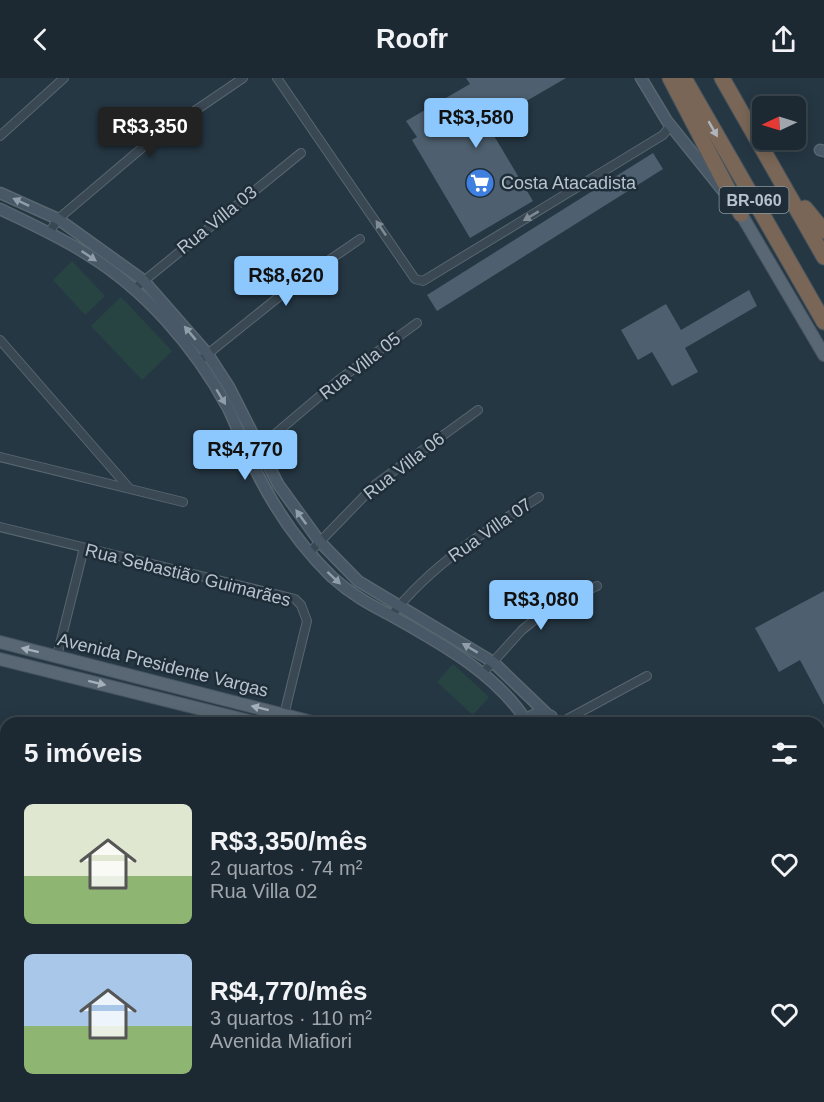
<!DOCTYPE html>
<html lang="pt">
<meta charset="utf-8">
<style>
body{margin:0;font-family:Helvetica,sans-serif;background:#29353e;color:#f1f3f6;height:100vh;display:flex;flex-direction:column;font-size:22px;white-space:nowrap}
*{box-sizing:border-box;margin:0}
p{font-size:20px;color:#a0a6ac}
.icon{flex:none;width:33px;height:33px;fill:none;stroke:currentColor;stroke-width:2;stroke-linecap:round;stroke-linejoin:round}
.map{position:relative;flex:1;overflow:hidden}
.side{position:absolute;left:0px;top:639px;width:825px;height:386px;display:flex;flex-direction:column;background:#1c2932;border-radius:18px 18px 0 0;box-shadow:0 3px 15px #0003,0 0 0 2px #3a454d}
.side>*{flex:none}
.needle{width:39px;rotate:266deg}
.buttons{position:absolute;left:752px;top:18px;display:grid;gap:12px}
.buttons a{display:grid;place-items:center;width:54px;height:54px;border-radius:9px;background:#1c2932;box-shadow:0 3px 15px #0003,0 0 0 2px #3a454d;font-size:30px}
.price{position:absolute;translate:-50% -51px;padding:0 14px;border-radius:6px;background:#8cc8fd;color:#111;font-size:20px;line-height:39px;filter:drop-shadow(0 2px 3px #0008)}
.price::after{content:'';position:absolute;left:50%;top:36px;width:18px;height:14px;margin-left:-9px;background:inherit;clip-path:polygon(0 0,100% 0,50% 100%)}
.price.on{background:#222;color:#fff}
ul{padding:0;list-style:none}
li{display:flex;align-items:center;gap:18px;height:150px;padding:0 24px}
li span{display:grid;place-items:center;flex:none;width:168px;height:120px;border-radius:9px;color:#555}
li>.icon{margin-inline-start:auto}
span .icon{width:72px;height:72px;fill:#fffc;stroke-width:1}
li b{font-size:26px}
h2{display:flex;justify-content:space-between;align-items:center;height:72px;padding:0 24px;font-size:26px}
header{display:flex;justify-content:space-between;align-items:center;height:78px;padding:0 24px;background:#1c2932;font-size:27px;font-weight:800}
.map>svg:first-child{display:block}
.green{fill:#274443}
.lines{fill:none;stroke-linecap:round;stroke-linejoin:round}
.stream{stroke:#38556b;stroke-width:3}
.building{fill:#4e606f}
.street-casing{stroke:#586670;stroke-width:10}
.secondary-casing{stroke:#586670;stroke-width:13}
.primary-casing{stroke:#46545f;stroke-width:14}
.highway-casing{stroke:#44535d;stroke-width:17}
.street{stroke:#3a4853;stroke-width:8}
.secondary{stroke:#485866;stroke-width:10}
.primary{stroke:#586773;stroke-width:12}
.highway{stroke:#796656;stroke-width:15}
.oneway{fill:#aeb5bb}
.oneway2{fill:#909ea9}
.oneway3{fill:#7f8c96}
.oneway4{fill:#a4b1bb}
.labels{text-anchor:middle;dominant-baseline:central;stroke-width:5;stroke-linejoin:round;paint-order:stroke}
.shield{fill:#1e2d38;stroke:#8996a0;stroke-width:1.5}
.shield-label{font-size:16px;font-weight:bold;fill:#b7c3cd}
.poi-label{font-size:18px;fill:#b7c3cd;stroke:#1e2d38;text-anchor:start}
.street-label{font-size:18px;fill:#b7c3cd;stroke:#1e2d38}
</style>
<header><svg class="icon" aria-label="back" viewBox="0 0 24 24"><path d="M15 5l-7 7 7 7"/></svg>Roofr<svg class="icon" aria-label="share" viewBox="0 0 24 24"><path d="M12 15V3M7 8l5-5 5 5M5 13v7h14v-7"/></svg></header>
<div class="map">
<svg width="824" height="1024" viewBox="0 0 824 1024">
<rect width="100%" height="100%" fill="#253743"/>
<g class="green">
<path d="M72,183L105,218L85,237L53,202Z"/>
<path d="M121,219L172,273L142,302L91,248Z"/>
<path d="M453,586L489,619L473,637L437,604Z"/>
<path d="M0,801L6,804V1018H642L651,1024H0Z"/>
<path d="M819,880L824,882V952L819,945Z"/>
</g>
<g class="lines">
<g class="stream">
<path d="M0,959L6,960"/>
<path d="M205,1018L213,1024"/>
</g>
</g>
<g class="building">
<path d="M466,0H566L487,46L533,123L470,160L412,62L417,59L406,43L470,6Z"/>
<path d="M653,75L663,91L437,233L427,217Z"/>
<path d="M749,212L757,228L685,270L698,294L672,308L652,274L638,282L621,252L666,226L681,252Z"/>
<path d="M824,513V627L800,582L779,594L755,550Z"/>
</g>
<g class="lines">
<g class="street-casing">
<g id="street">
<path d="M277,0L415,201L423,203L663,57L671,47"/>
<path d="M0,58L64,0"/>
<path d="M49,155L58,141L149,64L243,0"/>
<path d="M134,211L301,75"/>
<path d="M0,262L129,410"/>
<path d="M199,283L296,205L360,161"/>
<path d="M249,378L340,301L417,245"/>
<path d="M0,379L183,424"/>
<path d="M0,449L295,521L301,527L307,543L284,637"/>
<path d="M309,475L376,406L478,332"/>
<path d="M391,538C431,487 485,453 539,419"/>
<path d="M57,578L84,470"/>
<path d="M482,596L522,552L549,530L597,508"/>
<path d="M560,645L647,598"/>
<path d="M819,870L824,871"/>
<path d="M819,957L824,963"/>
</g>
</g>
<g class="secondary-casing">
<g id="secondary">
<path d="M641,0L667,43L724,114"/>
<path d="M820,72L824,73"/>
<path d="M0,115L58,141L143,202L207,275L229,309L278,406L320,464L358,503L493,584L546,635"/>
<path d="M0,131C29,145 58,158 85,175C145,211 195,269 228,330C236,346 242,364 250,380C270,424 297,465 332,499C352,517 369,526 392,538C440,565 497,596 527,644"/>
<path d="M526,645L530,639L540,634L551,638L555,645"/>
</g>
</g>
<g class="primary-casing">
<g id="primary">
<path d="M741,136L824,277"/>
<path d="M0,564L316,645"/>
<path d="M0,581L257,645"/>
<path d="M819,772L824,774"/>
<path d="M819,785L824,786"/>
</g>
</g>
<g class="highway-casing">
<g id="highway">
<path d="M670,0L741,136"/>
<path d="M684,0L824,244"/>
<path d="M722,0L824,179"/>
<path d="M805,130L824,153"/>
</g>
</g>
<use href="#street" class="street"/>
<use href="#secondary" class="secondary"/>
<use href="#primary" class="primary"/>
<use href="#highway" class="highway"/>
</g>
<defs><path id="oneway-solid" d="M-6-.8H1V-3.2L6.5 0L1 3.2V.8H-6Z" transform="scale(1.5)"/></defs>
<use class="oneway" href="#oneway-solid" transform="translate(713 51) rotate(60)"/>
<g class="oneway2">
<use href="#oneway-solid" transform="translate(21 124) rotate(-155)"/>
<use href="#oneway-solid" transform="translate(89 178) rotate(34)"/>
<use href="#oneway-solid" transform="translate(190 255) rotate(-130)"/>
<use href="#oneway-solid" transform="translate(221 319) rotate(59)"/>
<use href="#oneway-solid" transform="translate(301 439) rotate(-126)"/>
<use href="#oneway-solid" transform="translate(334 500) rotate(43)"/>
<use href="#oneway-solid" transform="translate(470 570) rotate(-149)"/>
</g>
<g class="oneway3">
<use href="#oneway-solid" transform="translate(531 138) rotate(149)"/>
<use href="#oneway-solid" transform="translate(381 150) rotate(-124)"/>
</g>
<g class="oneway4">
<use href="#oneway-solid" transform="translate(30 572) rotate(-166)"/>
<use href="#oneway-solid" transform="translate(97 605) rotate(14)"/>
<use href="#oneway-solid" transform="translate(260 630) rotate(-166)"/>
</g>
<defs>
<g id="supermarket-disc" transform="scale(1.5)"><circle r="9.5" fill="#3f7fe0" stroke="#1e2d38"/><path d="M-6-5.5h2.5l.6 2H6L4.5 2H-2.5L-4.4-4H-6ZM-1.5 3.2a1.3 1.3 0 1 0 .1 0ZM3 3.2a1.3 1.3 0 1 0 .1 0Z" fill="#fff"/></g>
</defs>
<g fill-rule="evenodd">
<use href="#supermarket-disc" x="480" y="105"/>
</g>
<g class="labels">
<rect class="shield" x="719.5" y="109" width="69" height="26" rx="4.5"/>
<g class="shield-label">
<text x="754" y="122">BR-060</text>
</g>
<g class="poi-label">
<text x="501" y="105">Costa Atacadista</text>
</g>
<g class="street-label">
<text transform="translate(217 142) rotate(-39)">Rua Villa 03</text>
<text transform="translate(360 288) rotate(-38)">Rua Villa 05</text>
<text transform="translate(404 388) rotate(-38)">Rua Villa 06</text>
<text transform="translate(490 452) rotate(-35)">Rua Villa 07</text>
<text transform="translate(188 497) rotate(14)">Rua Sebastião Guimarães</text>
<text transform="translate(163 587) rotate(14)">Avenida Presidente Vargas</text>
</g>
</g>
</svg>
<div class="buttons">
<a><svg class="needle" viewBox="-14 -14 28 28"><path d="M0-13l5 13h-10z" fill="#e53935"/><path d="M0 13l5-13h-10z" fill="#a0a6ac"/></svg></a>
</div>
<b class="price" style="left:476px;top:71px">R$3,580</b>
<b class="price on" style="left:150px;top:80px">R$3,350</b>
<b class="price" style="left:286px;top:229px">R$8,620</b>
<b class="price" style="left:245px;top:403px">R$4,770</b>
<b class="price" style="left:541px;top:553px">R$3,080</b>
<section class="side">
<h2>5 imóveis<svg class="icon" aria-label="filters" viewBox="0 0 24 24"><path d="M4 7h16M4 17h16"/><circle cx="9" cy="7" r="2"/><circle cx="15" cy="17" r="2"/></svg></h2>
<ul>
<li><span style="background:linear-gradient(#dfe7d0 60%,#8fb573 0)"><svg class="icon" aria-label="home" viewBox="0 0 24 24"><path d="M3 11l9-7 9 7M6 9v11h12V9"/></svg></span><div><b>R$3,350/mês</b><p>2 quartos · 74 m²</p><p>Rua Villa 02</p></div><svg class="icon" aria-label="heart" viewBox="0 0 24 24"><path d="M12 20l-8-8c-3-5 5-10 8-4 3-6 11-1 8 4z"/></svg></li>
<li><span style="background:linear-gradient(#a9c7e8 60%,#8fb573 0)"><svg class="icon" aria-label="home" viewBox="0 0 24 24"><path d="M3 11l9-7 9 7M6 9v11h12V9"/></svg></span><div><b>R$4,770/mês</b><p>3 quartos · 110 m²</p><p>Avenida Miafiori</p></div><svg class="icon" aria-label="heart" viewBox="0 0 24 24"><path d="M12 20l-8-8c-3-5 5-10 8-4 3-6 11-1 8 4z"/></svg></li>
</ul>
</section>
</div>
